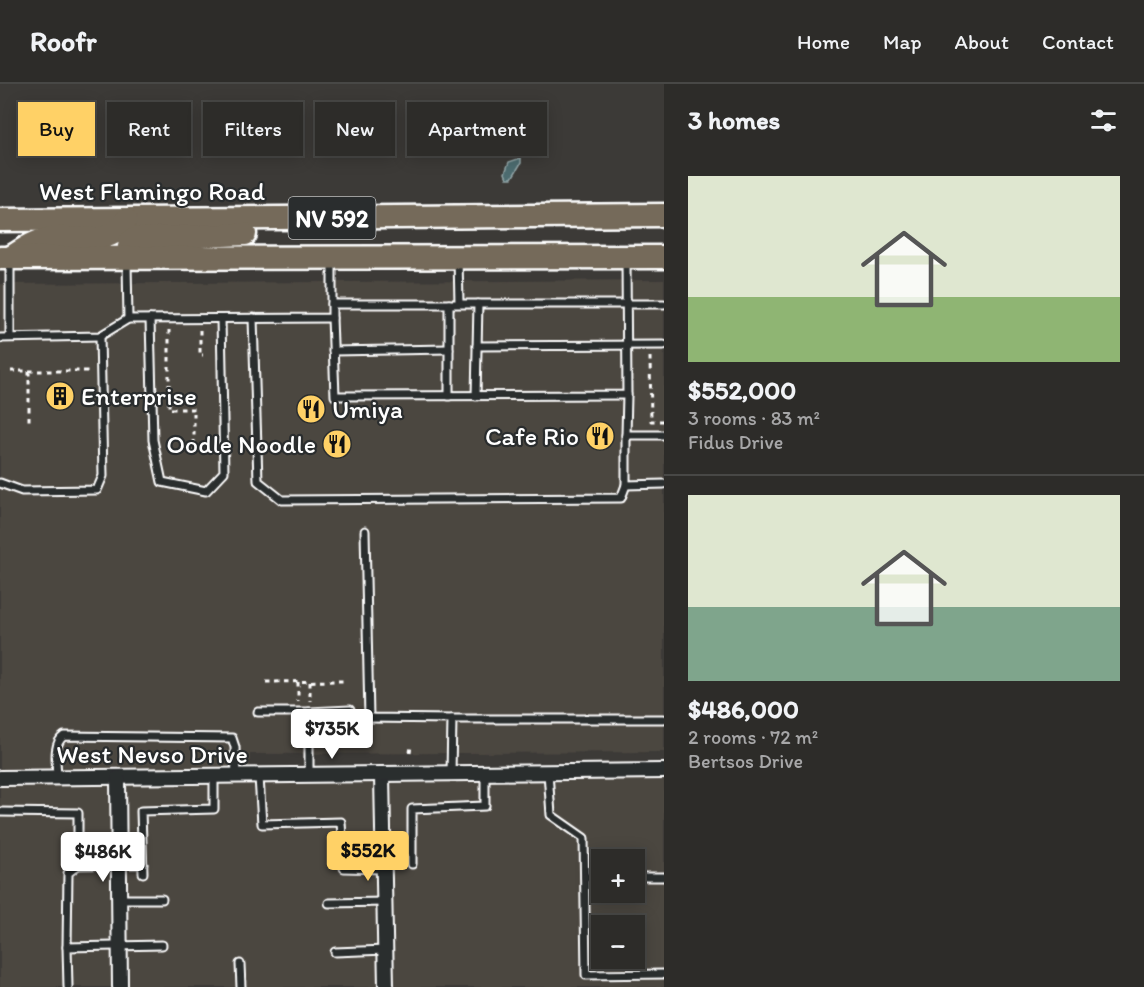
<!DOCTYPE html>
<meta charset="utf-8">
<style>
body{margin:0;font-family:Itim,sans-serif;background:#353431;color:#f1f3f6;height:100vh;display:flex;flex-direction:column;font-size:22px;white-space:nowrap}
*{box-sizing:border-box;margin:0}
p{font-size:20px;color:#a7a7a8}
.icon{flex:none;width:33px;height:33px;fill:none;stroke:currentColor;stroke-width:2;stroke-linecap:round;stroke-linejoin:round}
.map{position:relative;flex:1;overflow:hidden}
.side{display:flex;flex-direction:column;background:#2d2c29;width:480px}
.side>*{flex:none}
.top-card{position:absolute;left:18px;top:18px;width:555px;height:54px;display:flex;gap:12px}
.tools{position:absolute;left:591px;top:765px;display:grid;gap:12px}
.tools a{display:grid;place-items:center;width:54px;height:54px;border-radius:0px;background:#2d2c29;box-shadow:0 3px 15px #0003,0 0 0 2px #484846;font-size:30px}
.price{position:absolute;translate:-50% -51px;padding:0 14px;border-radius:6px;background:#fff;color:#222;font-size:20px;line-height:39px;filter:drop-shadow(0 2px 3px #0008)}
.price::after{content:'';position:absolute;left:50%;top:36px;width:18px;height:14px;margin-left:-9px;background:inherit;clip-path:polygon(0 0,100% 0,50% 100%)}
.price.current{background:#ffd166;color:#111}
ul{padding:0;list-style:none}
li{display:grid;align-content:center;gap:12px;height:318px;padding:0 24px}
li+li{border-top:2px solid #484846}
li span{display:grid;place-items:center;height:186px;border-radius:0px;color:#555}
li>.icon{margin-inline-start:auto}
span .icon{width:108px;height:108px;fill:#fffc;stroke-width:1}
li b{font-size:26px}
h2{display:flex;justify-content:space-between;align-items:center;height:72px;padding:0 24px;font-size:26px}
.pill{padding:0 21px;border-radius:0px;background:#2d2c29;box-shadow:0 3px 15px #0003,0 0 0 2px #484846;font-size:21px;line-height:54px}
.pill.current{background:#ffd166;color:#111}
header{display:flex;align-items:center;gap:36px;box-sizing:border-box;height:84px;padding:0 30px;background:#2d2c29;border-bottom:2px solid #484846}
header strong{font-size:28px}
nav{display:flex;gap:33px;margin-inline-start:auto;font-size:21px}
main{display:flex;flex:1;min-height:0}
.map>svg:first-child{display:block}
.built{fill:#4c4741;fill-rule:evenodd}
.water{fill:#4d6c6f;stroke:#94a7a9;stroke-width:1.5}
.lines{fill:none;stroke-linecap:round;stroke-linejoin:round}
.service-casing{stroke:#fff;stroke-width:11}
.minor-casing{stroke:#fff;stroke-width:18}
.primary-casing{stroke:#fff;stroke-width:27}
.path{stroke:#fff;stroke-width:3;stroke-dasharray:4.5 4.5;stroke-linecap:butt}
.service{stroke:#2a2d2e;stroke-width:7}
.minor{stroke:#2a2d2e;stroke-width:14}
.primary{stroke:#746a5a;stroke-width:22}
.labels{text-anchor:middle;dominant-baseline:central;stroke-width:4.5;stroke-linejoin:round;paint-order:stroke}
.shield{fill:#2a2d2e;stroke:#bfc0c0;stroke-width:1.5}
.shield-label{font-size:24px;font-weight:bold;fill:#fff}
.street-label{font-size:26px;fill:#fff;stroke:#2a2d2e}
.poi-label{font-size:26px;fill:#fff;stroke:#2a2d2e;text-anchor:start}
</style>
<header>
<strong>Roofr</strong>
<nav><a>Home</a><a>Map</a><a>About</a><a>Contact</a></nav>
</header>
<main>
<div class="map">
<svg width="664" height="903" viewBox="0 0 664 903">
<rect width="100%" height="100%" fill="#3c3a37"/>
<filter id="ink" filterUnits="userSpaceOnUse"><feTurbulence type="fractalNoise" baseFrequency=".0167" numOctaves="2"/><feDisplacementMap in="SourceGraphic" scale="12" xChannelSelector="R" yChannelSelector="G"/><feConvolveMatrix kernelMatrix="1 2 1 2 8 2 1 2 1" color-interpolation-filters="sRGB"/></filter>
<g filter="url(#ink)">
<path class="built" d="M664,196V668L250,670L249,692L664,687V903H0V200ZM602,776H634V808H602ZM602,842H634V874H602Z"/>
<path class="water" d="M521,74V79L512,94H507L505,89L509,78Z"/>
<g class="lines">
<g class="service-casing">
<g id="service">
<path d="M458,175L459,219"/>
<path d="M127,178L128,235"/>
<path d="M332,220H664"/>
<path d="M449,220V312"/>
<path d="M253,234L258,397L282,416L621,414L626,401"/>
<path d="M332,234L335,312L627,311L626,177"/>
<path d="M150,235L153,356L162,398L206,407L224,388L221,235"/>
<path d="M10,253V178"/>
<path d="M0,254L100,252L128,235L332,234V177"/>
<path d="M477,262L664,261"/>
<path d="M333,267L449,265"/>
<path d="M627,311L626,351H664"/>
<path d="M476,312L478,220"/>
<path d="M626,351V401L664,400"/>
<path d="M0,399L22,407L97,406L103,392L100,252"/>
<path d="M365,447L369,634L452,635"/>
<path d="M258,628H309"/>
<path d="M548,688L551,731L584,754L586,891L664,890"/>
<path d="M451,690L452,635H664"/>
<path d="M309,692V628L350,626"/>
<path d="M259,693L262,740L341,738L344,784L384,785"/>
<path d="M57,694C57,681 52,660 64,652L232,654L235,663L236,693"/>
<path d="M0,728L78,729V781L68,789L67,863L162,861"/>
<path d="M412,780V725L485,722V689"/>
<path d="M78,781L143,780"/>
<path d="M143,789L141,727L214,725V693"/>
<path d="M585,793H602"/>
<path d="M634,793H664"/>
<path d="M119,815H162"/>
<path d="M329,819L385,818"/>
<path d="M67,863L68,903"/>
<path d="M335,868L386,866"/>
<path d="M240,880L241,903"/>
</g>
</g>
<g class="minor-casing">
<g id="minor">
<path d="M382,692L386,903"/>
<path d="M0,694L664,687"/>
<path d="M118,694L120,903"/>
</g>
</g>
<g class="primary-casing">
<g id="primary">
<path d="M0,136L664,131"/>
<path d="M11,173C20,168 30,160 40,157C69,146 106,169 126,136"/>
<path d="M127,173L130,158L135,155L245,150"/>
<path d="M0,174L664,173"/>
</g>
</g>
<g class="path">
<path d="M169,246V325H194V371"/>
<path d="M200,246V271H203"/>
<path d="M650,273L651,337H664"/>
<path d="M11,287H89"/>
<path d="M29,287V338"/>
<path d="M266,598L343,597"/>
<path d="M298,598V617"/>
<path d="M310,598V617"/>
<path d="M410,669L411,662"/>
</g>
<use href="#service" class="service"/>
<use href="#minor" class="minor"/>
<use href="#primary" class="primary"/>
</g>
</g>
<defs>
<g id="building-disc" transform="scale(1.5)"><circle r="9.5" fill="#ffd166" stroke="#2a2d2e"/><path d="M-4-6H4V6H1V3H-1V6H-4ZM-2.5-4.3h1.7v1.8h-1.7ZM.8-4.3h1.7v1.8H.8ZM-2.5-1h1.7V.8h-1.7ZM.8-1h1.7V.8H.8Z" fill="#111"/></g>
<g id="restaurant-disc" transform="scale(1.5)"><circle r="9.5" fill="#ffd166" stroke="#2a2d2e"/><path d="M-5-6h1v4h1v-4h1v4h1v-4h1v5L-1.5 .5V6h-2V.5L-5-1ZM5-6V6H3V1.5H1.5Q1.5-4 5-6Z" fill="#111"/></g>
</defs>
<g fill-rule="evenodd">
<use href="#building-disc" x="60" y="312"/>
<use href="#restaurant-disc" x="311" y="325"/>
<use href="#restaurant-disc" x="600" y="352"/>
<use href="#restaurant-disc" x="337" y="360"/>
</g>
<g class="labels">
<rect class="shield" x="288.5" y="113" width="87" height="42" rx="4.5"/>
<g class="shield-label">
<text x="332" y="134">NV 592</text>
</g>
<g class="street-label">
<text x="152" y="107">West Flamingo Road</text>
<text x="152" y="670">West Nevso Drive</text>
</g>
<g class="poi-label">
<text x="81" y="312">Enterprise</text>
<text x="332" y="325">Umiya</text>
<text x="579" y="352" text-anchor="end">Cafe Rio</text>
<text x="316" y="360" text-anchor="end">Oodle Noodle</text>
</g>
</g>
</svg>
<div class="tools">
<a>+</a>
<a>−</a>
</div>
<b class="price" style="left:332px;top:676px">$735K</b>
<b class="price current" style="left:368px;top:798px">$552K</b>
<b class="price" style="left:103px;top:799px">$486K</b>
<div class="top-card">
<a class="pill current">Buy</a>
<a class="pill">Rent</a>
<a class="pill">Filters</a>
<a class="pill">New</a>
<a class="pill">Apartment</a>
</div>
</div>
<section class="side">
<h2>3 homes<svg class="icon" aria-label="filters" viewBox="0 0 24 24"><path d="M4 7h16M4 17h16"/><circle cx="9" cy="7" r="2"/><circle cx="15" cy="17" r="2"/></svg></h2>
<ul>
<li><span style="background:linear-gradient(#dfe7d0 65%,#8fb573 0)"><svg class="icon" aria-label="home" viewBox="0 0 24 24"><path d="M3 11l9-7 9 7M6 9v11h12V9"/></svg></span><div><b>$552,000</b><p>3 rooms · 83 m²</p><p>Fidus Drive</p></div></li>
<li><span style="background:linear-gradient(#dfe7d0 60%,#7fa58c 0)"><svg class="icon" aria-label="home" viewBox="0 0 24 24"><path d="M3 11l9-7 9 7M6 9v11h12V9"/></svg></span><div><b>$486,000</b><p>2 rooms · 72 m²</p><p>Bertsos Drive</p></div></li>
</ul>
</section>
</main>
